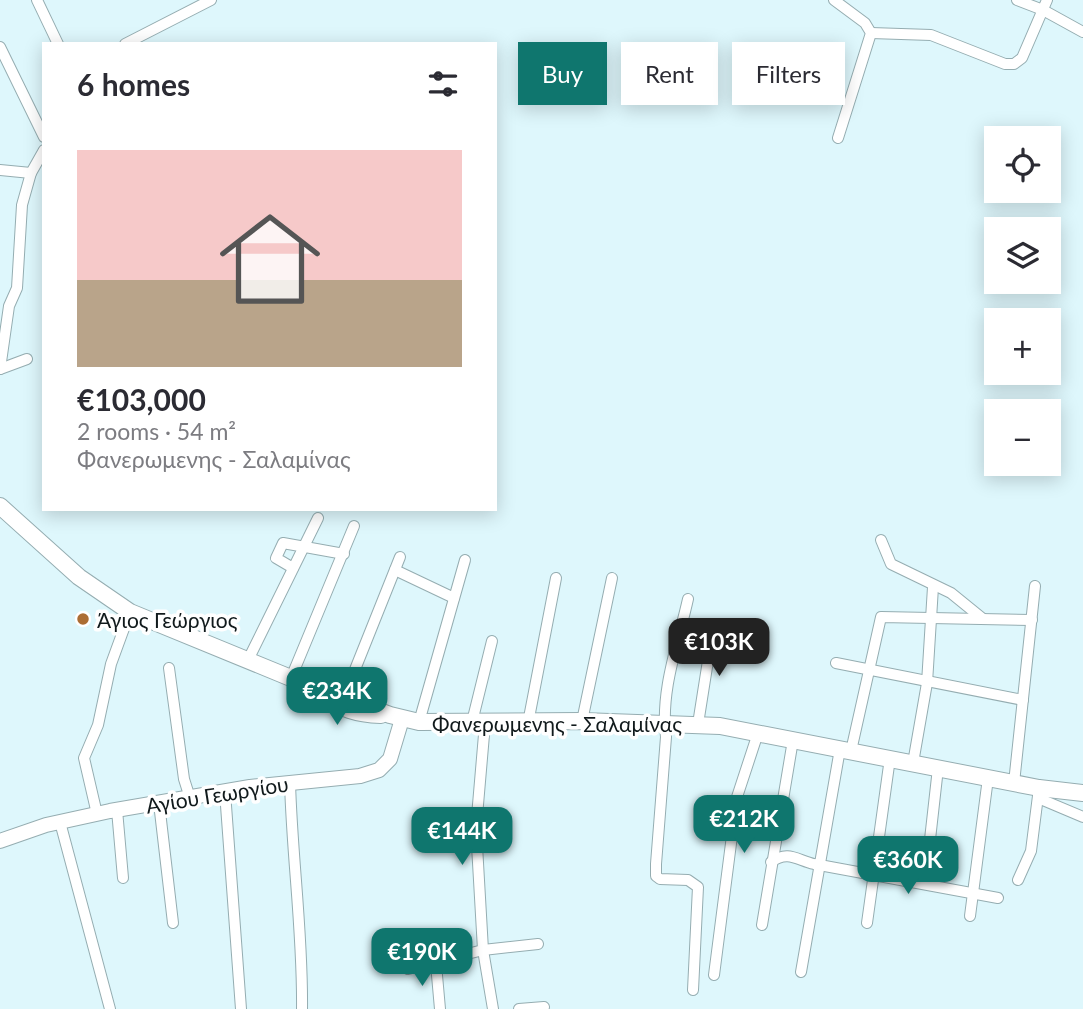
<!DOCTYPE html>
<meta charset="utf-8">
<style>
body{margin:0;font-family:Lato,sans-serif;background:#f7f7f7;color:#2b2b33;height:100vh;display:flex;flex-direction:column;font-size:26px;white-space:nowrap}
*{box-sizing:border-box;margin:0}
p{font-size:23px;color:#7c7c81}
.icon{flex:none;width:38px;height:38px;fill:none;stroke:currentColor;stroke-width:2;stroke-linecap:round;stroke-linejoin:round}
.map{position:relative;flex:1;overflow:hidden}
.sheet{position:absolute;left:42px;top:42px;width:455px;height:469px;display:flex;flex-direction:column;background:#fff;border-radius:0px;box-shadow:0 4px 18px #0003}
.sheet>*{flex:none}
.guide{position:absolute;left:518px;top:42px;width:458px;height:63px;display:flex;gap:14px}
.tools{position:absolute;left:984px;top:126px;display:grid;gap:14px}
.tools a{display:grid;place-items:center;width:77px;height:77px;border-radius:0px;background:#fff;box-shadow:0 4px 18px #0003;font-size:35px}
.price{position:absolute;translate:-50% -60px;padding:0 16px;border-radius:14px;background:#0f766e;color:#fff;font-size:23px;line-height:46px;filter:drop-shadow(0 2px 4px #0008)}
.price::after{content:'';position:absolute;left:50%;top:42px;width:21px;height:16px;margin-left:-10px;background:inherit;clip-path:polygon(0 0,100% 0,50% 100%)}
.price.on{background:#222;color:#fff}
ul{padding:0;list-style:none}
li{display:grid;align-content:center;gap:14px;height:371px;padding:0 35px}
li span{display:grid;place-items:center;height:217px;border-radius:0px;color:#555}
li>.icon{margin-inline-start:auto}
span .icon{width:126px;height:126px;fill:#fffc;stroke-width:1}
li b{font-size:30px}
h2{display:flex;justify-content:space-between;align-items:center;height:84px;padding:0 35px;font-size:30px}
.tag{padding:0 24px;border-radius:0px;background:#fff;box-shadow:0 4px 18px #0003;font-size:24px;line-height:63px}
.tag.on{background:#0f766e;color:#fff}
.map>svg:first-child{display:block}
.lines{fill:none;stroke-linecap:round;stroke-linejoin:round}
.minor-casing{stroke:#95adb1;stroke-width:12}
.tertiary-casing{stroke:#95adb1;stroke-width:16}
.secondary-casing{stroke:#95adb1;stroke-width:18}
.minor{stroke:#fff;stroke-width:10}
.tertiary{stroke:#fff;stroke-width:14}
.secondary{stroke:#fff;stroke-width:16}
.poi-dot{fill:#ab6d33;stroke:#fff;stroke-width:2.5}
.labels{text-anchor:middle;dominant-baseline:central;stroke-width:7;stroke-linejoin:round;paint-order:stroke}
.poi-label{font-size:21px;fill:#111a1c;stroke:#fff;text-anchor:start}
.street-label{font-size:21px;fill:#111a1c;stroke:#fff}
</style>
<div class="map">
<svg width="1083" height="1009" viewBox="0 0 1083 1009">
<rect width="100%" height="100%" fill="#def7fc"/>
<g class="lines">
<g class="minor-casing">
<g id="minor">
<path d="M37,0L58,44"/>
<path d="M834,0L865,23L871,33L838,138"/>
<path d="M1017,0L1043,10L1083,32"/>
<path d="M871,33L931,35L1005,64H1014L1022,58L1047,0"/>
<path d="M125,44L211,0"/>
<path d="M0,47L44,137"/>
<path d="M0,170L31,173"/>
<path d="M0,369L9,306L17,288L22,205L31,173L44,150"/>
<path d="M0,369L27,359"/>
<path d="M881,540L891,564L951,593L983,619"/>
<path d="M293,568L276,558L283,543L344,554"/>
<path d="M395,570L454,598"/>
<path d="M688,599C678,644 660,691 666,737L656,864V876L660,879L688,880L698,887L693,990"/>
<path d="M248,660L318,518"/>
<path d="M836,663L1023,700"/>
<path d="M169,668L184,779L190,798"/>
<path d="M291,678L354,526"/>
<path d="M344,697L400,557"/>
<path d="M582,721L612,578"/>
<path d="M419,722L465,560"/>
<path d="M472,722L492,641"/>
<path d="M485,723L476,828L483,950L493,1009"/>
<path d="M528,723L556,578"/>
<path d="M698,724L713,629"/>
<path d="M851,751L881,617L1032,620"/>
<path d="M913,763L927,683L933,587"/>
<path d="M290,782C292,858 303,933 302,1009"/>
<path d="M1014,783L1035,586"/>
<path d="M225,792L241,1009"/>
<path d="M1038,798L1083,817"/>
<path d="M159,803L173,923"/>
<path d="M117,810L123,878"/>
<path d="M97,814L84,758L98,725L111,664L130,612"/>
<path d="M60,822L110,1009"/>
<path d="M771,862C788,850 797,860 814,864L998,898"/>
<path d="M1018,880L1031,851L1039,788"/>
<path d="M925,884L938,768"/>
<path d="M970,916L988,778"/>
<path d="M867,923L890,758"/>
<path d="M762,925L793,740"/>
<path d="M436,964L440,1009"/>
<path d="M408,969L483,950L538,944"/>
<path d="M801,972L840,749"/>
<path d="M714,975L737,797L758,733"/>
<path d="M519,1009L544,1007"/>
</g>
</g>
<g class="tertiary-casing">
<path id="tertiary" d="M0,841L46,825L110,811L250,787L360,776L379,770L390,759L402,719"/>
</g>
<g class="secondary-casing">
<g id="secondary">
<path d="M0,506L79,577L130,612L303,683L390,715L419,722L582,721L720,726L1039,788L1083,793"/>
<path d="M321,695C341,709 356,714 381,715"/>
</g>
</g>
<use href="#minor" class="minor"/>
<use href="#tertiary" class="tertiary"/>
<use href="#secondary" class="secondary"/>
</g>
<circle class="poi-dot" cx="83" cy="619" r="7"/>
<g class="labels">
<g class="poi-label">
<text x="97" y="619">Άγιος Γεώργιος</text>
</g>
<g class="street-label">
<text x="557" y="723">Φανερωμενης - Σαλαμίνας</text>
<text transform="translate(217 794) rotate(-9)">Αγίου Γεωργίου</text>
</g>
</g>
</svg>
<div class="tools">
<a><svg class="icon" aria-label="locate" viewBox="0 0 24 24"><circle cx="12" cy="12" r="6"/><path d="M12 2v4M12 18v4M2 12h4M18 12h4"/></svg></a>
<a><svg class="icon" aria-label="layers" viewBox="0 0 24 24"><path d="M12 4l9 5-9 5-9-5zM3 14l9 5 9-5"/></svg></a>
<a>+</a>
<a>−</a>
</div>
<b class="price on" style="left:719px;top:678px">€103K</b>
<b class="price" style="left:337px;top:727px">€234K</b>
<b class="price" style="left:744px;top:855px">€212K</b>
<b class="price" style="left:462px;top:867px">€144K</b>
<b class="price" style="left:908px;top:896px">€360K</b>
<b class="price" style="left:422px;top:988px">€190K</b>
<div class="guide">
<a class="tag on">Buy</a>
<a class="tag">Rent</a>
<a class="tag">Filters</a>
</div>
<section class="sheet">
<h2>6 homes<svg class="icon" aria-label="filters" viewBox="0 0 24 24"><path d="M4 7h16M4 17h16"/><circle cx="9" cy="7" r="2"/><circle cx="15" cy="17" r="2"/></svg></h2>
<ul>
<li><span style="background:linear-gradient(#f6c9c9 60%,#b9a48a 0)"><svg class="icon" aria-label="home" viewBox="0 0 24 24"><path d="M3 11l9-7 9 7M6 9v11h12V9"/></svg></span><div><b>€103,000</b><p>2 rooms · 54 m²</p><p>Φανερωμενης - Σαλαμίνας</p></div></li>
</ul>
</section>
</div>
